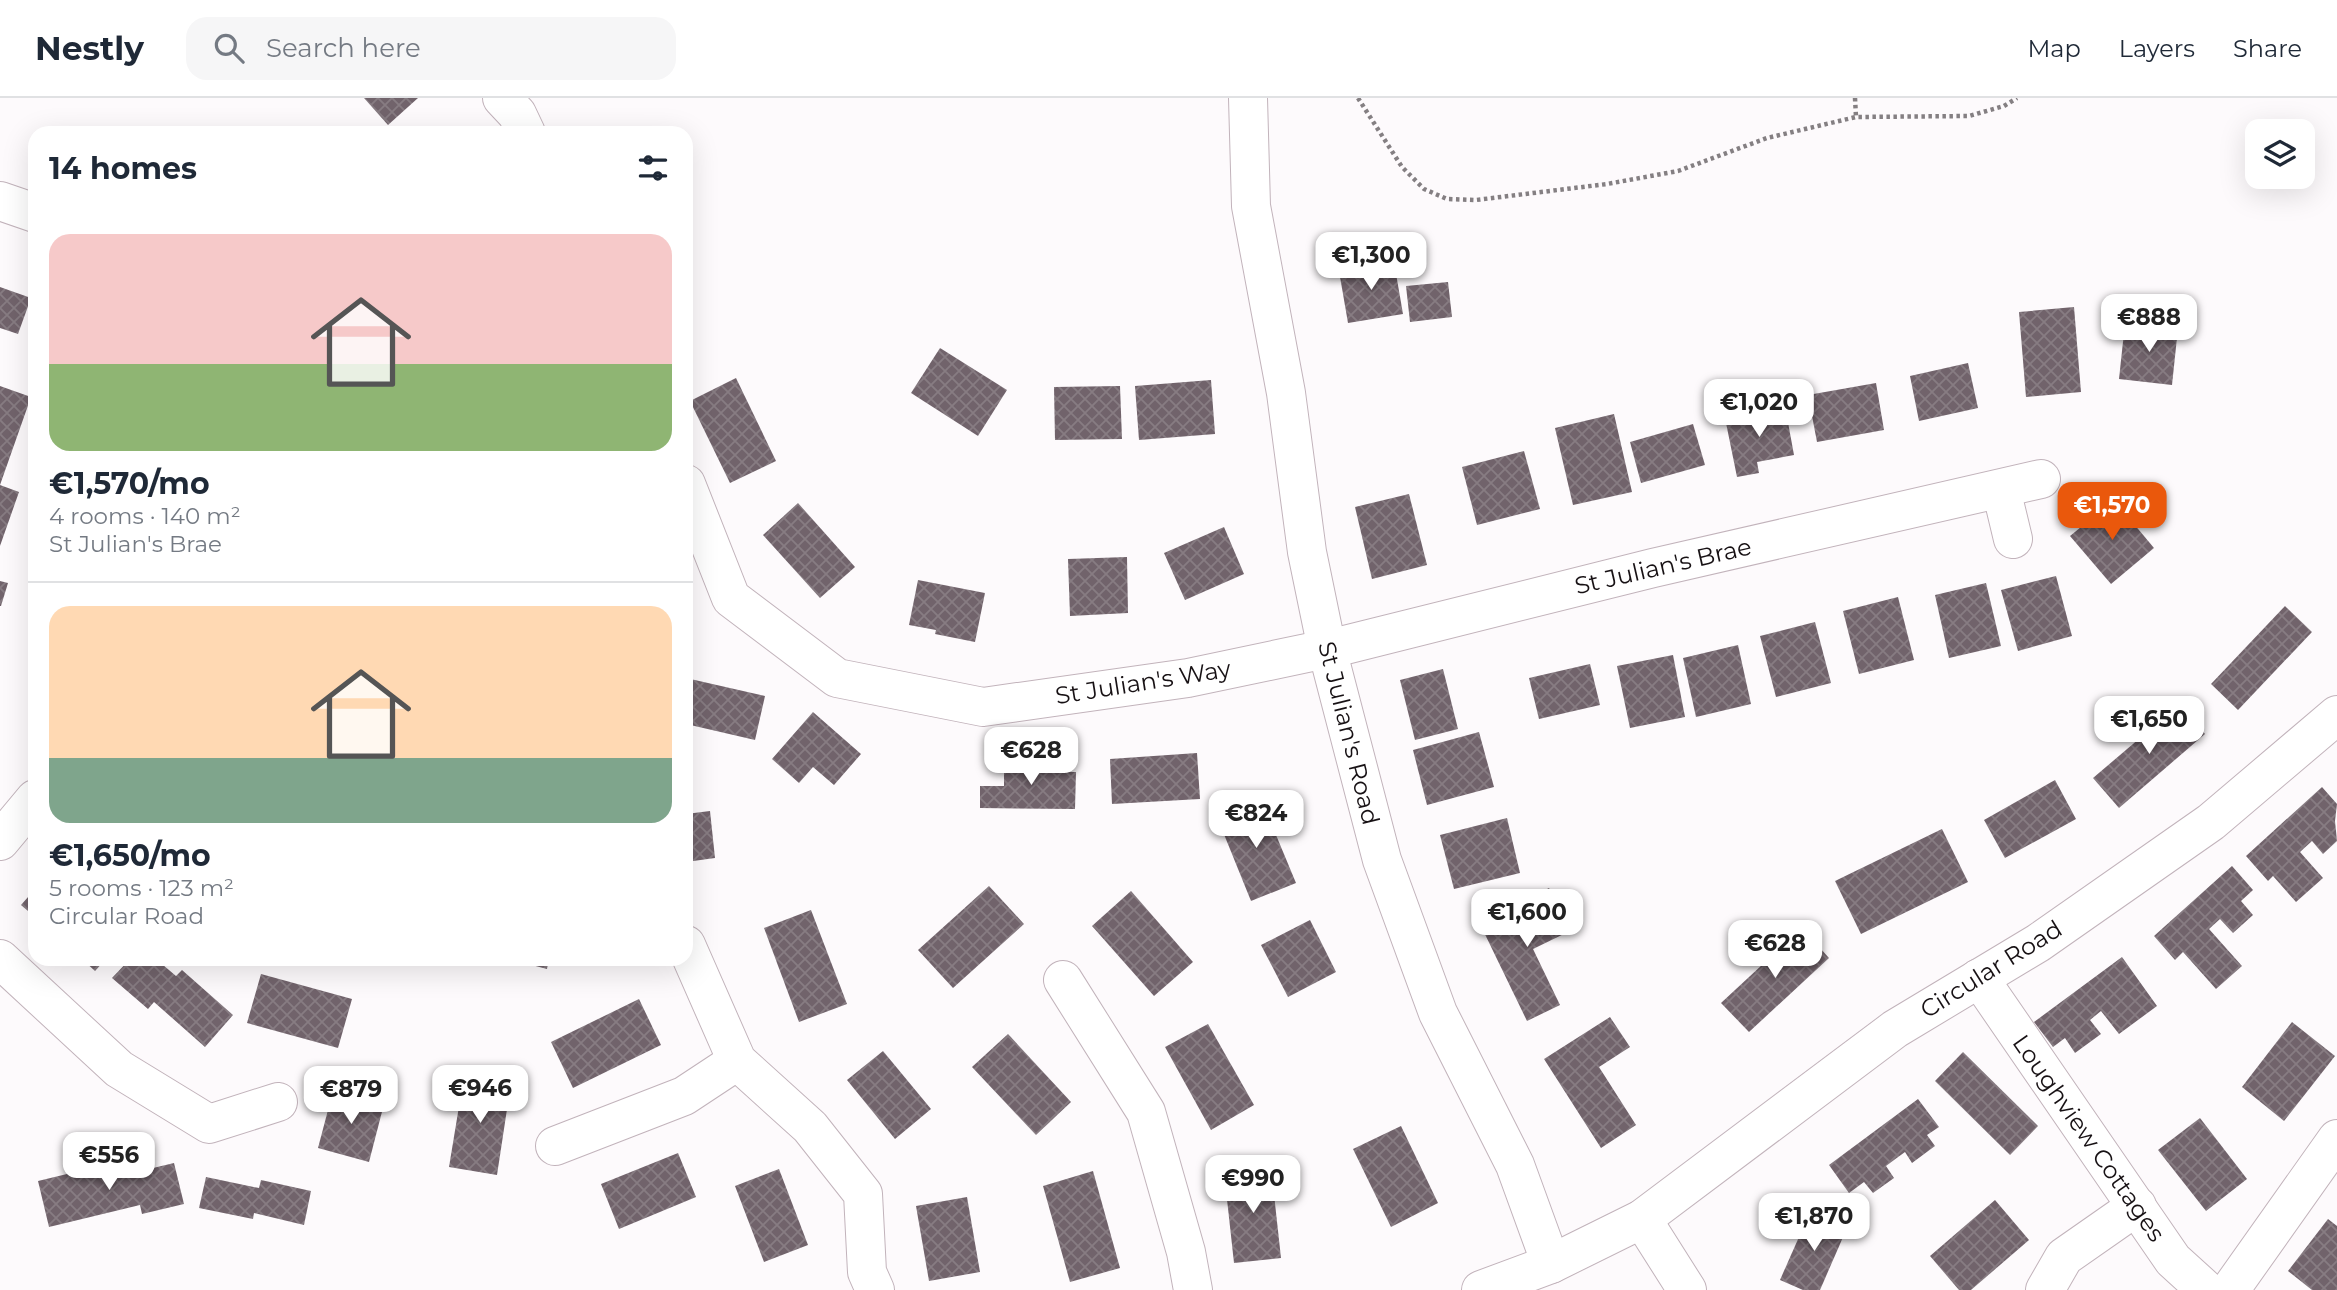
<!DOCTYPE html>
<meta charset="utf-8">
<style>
body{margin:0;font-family:Montserrat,sans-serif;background:#f6f6f7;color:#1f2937;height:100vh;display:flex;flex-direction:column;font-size:26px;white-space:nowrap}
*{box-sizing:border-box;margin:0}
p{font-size:23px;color:#747a83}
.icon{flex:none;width:38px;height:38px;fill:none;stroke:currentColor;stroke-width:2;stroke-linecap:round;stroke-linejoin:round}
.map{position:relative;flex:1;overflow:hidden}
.panel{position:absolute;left:28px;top:28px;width:665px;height:840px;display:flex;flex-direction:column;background:#fff;border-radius:21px;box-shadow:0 7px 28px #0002}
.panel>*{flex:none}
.tools{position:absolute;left:2245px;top:21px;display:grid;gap:14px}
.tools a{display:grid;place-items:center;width:70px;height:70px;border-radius:14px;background:#fff;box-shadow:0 7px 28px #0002;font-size:35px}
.price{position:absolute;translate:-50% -60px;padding:0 16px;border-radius:14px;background:#fff;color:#222;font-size:23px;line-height:46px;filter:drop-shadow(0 2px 4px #0008)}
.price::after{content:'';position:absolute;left:50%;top:42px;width:21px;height:16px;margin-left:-10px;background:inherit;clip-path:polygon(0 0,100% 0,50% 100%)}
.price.on{background:#ea580c;color:#fff}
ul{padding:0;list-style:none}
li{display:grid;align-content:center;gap:14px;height:371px;padding:0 21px}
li+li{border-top:2px solid #e0e1e3}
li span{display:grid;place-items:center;height:217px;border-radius:21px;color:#555}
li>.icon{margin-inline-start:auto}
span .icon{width:126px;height:126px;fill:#fffc;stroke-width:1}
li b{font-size:30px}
h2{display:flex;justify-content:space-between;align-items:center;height:84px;padding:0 21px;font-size:30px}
header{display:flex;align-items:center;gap:42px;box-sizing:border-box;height:98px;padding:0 35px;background:#fff;border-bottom:2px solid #e0e1e3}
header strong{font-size:33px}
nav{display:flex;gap:38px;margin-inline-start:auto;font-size:24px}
.search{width:490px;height:63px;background:#f6f6f7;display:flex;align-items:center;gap:18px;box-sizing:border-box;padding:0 24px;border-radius:21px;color:#747a83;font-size:26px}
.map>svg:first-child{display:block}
.building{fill:url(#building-cross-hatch)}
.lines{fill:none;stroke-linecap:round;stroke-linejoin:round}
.minor-casing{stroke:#c2b3bb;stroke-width:40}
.path{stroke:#847f82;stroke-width:4.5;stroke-dasharray:3.5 3.5;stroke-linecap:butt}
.minor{stroke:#fff;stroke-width:38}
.labels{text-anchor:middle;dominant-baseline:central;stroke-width:6;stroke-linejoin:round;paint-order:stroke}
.street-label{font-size:24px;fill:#171114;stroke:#fff}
</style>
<header>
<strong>Nestly</strong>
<div class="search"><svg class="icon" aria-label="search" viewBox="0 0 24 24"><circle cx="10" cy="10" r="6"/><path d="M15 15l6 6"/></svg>Search here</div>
<nav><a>Map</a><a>Layers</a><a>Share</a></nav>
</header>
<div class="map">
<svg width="2337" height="1192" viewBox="0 0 2337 1192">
<defs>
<pattern id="building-cross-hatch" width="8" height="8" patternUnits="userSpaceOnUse" patternTransform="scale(1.75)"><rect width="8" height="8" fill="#71636b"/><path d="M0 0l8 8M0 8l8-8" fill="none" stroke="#877c82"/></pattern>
</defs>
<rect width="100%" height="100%" fill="#fdfafc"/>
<g class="building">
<path d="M364,0H418L388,27Z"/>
<path d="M1394,164L1403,216L1348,225L1339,173Z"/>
<path d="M1448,184L1452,219L1410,224L1406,188Z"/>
<path d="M0,189L31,200L18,236L0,230Z"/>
<path d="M2074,209L2081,294L2026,299L2019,214Z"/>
<path d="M2125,225L2178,230L2172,287L2119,281Z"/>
<path d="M940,250L1007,292L978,338L911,295Z"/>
<path d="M1968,265L1978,310L1919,323L1910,278Z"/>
<path d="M736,280L776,363L730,385L690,303Z"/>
<path d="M1211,282L1215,336L1139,342L1135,288Z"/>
<path d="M1876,285L1884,332L1817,344L1808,297Z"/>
<path d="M0,288L31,299L0,387L19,394L0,448Z"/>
<path d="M1120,288L1122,341L1055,342L1054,289Z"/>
<path d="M1785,308L1794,357L1757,364L1759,375L1737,379L1725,320Z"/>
<path d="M1614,316L1632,394L1573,407L1555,330Z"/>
<path d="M1693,326L1705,367L1641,385L1630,344Z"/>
<path d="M1524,353L1540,411L1477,427L1462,369Z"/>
<path d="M1409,396L1427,467L1372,481L1355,409Z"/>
<path d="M2114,402L2154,450L2111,486L2070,438Z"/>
<path d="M798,405L855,469L820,500L763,437Z"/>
<path d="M1224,429L1244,476L1185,502L1164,455Z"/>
<path d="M1127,459L1128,515L1070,518L1068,461Z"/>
<path d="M2056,478L2072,538L2018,553L2001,492Z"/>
<path d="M918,482L985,495L975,544L935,536L936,532L909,527Z"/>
<path d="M0,483L8,485L1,508H0Z"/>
<path d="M1986,485L2001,548L1949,560L1935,497Z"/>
<path d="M1898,499L1914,562L1859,576L1843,513Z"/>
<path d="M2285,508L2312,534L2238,612L2211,586Z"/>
<path d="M1815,524L1831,585L1776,599L1760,538Z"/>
<path d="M1738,547L1751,606L1696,619L1683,560Z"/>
<path d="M1673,557L1685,619L1630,630L1617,568Z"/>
<path d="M1590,566L1600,607L1539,621L1529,580Z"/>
<path d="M1443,571L1458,631L1415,642L1400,582Z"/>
<path d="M686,580L765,598L755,642L686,626Z"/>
<path d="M2180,606L2205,636L2119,710L2093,680Z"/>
<path d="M813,614L861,656L834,687L813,669L799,685L772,661Z"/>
<path d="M1479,634L1494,689L1427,707L1413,652Z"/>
<path d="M1197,655L1200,701L1112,706L1110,661Z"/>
<path d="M1004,660H1047V674H1076L1075,711L980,710V688H1004Z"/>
<path d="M2055,682L2076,721L2005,760L1984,722Z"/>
<path d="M2322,689L2337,706L2335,723L2337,743L2323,756L2312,743L2300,754L2323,780L2296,804L2273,778L2268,783L2246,758Z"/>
<path d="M1261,701L1296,785L1251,803L1217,719Z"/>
<path d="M710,713L715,760L686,764V716Z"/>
<path d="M1507,720L1520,775L1454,791L1440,737Z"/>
<path d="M1942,731L1968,784L1861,836L1835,783Z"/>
<path d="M2232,768L2253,792L2241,803L2253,817L2233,835L2220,821L2209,831L2242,868L2216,891L2183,854L2175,862L2154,838Z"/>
<path d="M989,788L1024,826L953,890L918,852Z"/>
<path d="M1549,790L1570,833L1533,851L1560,907L1527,923L1479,824Z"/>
<path d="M35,791V819L21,807Z"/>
<path d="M1131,793L1193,864L1154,898L1092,828Z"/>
<path d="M811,812L847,906L799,924L764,830Z"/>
<path d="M1310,822L1336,874L1288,899L1261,847Z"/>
<path d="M1802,830L1829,860L1749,934L1721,905Z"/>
<path d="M2122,859L2157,908L2119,936L2101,913L2090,922L2101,936L2075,955L2065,940L2053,949L2034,924Z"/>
<path d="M82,861H106L95,873Z"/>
<path d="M130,861H156L176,878L182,872L233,917L205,949L154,904L148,911L112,880Z"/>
<path d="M509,861H549L547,871Z"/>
<path d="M261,876L352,901L338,950L247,925Z"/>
<path d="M639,901L661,947L573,990L551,944Z"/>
<path d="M1610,919L1630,949L1599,969L1636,1027L1601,1050L1544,961Z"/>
<path d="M2292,924L2335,958L2284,1023L2242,989Z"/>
<path d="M1208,926L1254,1007L1211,1032L1165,949Z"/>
<path d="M1008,936L1071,1004L1036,1037L972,969Z"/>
<path d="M883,953L931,1011L895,1041L847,982Z"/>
<path d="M1963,954L2038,1028L2010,1057L1935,983Z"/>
<path d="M464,978L511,985L497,1077L449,1069Z"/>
<path d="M333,993L384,1006L369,1064L318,1050Z"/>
<path d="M1918,1001L1939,1029L1927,1037L1935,1048L1912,1065L1905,1054L1894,1062L1886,1068L1894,1080L1873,1095L1864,1084L1849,1095L1829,1067Z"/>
<path d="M2200,1020L2247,1081L2206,1113L2158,1052Z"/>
<path d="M1401,1028L1438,1105L1391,1129L1353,1051Z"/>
<path d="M678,1055L696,1099L619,1131L601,1086Z"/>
<path d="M129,1061L132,1075L174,1065L184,1106L142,1116L140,1107L49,1129L38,1083Z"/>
<path d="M1271,1069L1281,1160L1234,1165L1224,1074Z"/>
<path d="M779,1071L808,1147L764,1164L735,1088Z"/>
<path d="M1093,1073L1120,1170L1070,1184L1043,1088Z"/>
<path d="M206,1079L259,1090L261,1082L311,1093L304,1127L254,1115L253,1121L199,1110Z"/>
<path d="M967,1099L980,1174L929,1183L916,1108Z"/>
<path d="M1995,1102L2029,1142L1971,1192H1959L1930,1158Z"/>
<path d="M1810,1114L1847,1130L1820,1192H1803L1780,1182Z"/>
<path d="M2328,1121L2337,1128V1192H2312L2288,1173Z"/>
</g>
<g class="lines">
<g class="minor-casing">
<g id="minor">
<path d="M502,0L517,16L526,35"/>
<path d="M1248,0L1251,108L1286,295L1307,454L1327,551L1382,762L1438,915L1515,1067L1551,1166"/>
<path d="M0,103L35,115"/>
<path d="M686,386L731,500L837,580L983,609L1188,580L1345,547L1653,470L2041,381"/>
<path d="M2001,391L2013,441"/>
<path d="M0,743L35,701"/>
<path d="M686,847L737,963L810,1029L863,1096L867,1174L875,1192"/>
<path d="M0,861L119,971L209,1026L278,1004"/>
<path d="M1979,880L2173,1162L2206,1192"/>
<path d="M1063,882L1146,1014L1186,1154L1193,1192"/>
<path d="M555,1048L684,998L737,963"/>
<path d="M1642,1121L1687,1192"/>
<path d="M1481,1192L1551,1166L1642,1121L1895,931L2038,845L2211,724L2337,617"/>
<path d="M2045,1192L2064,1159L2137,1108"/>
<path d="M2230,1192L2337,1041"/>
</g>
</g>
<g class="path">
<path d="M1358,0L1402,69L1424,91L1447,101L1476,102L1607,86L1678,73L1767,40L1856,19L1969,18L2004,8L2017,0"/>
<path d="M1855,0L1856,19"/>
</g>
<use href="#minor" class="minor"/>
</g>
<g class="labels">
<g class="street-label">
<text transform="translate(1663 468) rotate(-13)">St Julian's Brae</text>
<text transform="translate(1143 584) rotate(-9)">St Julian's Way</text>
<text transform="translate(1349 635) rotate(76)">St Julian's Road</text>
<text transform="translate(1991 871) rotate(-32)">Circular Road</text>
<text transform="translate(2089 1040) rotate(55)">Loughview Cottages</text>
</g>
</g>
</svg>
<div class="tools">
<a><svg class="icon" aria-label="layers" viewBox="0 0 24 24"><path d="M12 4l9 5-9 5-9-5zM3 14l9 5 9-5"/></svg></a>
</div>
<b class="price" style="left:1371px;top:194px">€1,300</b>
<b class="price" style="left:2149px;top:256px">€888</b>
<b class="price" style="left:1759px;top:341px">€1,020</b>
<b class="price on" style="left:2112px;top:444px">€1,570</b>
<b class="price" style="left:2149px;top:658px">€1,650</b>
<b class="price" style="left:1031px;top:689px">€628</b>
<b class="price" style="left:1256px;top:752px">€824</b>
<b class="price" style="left:1527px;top:851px">€1,600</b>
<b class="price" style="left:1775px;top:882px">€628</b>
<b class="price" style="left:480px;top:1027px">€946</b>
<b class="price" style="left:351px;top:1028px">€879</b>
<b class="price" style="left:109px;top:1094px">€556</b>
<b class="price" style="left:1253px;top:1117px">€990</b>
<b class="price" style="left:1814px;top:1155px">€1,870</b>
<section class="panel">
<h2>14 homes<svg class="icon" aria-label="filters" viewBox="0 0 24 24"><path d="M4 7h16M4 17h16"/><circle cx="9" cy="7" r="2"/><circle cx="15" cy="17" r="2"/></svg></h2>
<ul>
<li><span style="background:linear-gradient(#f6c9c9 60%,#8fb573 0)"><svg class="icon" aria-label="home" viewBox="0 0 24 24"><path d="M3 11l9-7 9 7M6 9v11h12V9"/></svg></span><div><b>€1,570/mo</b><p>4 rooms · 140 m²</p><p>St Julian's Brae</p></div></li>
<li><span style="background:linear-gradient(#ffd9b3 70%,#7fa58c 0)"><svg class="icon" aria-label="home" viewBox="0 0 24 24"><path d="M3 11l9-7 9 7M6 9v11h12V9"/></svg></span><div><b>€1,650/mo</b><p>5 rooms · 123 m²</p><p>Circular Road</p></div></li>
</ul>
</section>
</div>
